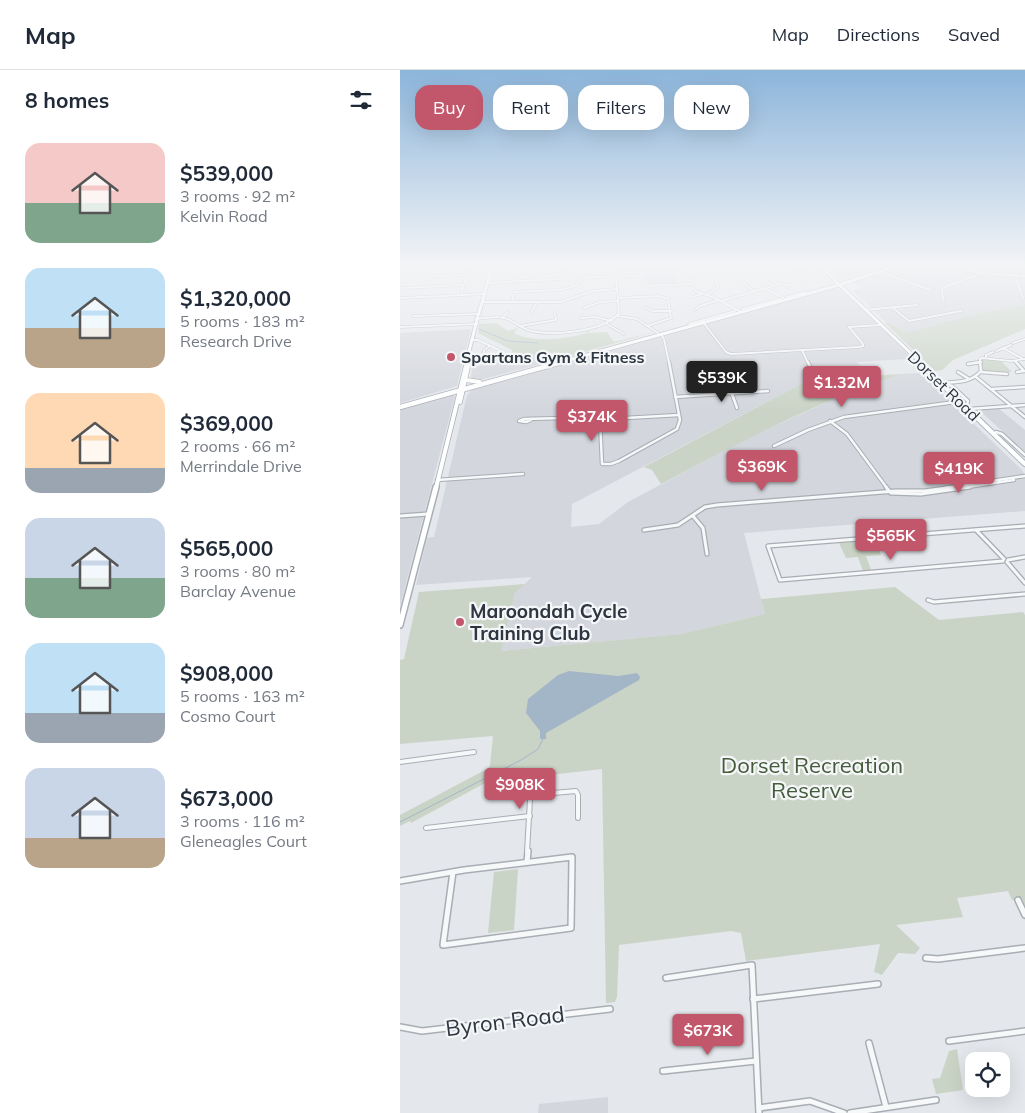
<!DOCTYPE html>
<meta charset="utf-8">
<style>
body{margin:0;font-family:Mulish,sans-serif;background:#f2f2f3;color:#1f2937;height:100vh;display:flex;flex-direction:column;font-size:19px;white-space:nowrap}
*{box-sizing:border-box;margin:0}
p{font-size:16px;color:#747a83}
.icon{flex:none;width:28px;height:28px;fill:none;stroke:currentColor;stroke-width:2;stroke-linecap:round;stroke-linejoin:round}
.map{position:relative;flex:1;overflow:hidden}
.side{display:flex;flex-direction:column;background:#fff;width:400px}
.side>*{flex:none}
.guide{position:absolute;left:15px;top:15px;width:475px;height:45px;display:flex;gap:10px}
.fabs{position:absolute;left:565px;top:982px;display:grid;gap:10px}
.fabs a{display:grid;place-items:center;width:45px;height:45px;border-radius:10px;background:#fff;box-shadow:0 5px 20px #0002;font-size:25px}
.price{position:absolute;translate:-50% -42px;padding:0 11px;border-radius:5px;background:#c2576c;color:#fff;font-size:16px;line-height:32px;filter:drop-shadow(0 1px 2px #0008)}
.price::after{content:'';position:absolute;left:50%;top:30px;width:15px;height:11px;margin-left:-8px;background:inherit;clip-path:polygon(0 0,100% 0,50% 100%)}
.price.current{background:#222;color:#fff}
ul{padding:0;list-style:none}
li{display:flex;align-items:center;gap:15px;height:125px;padding:0 25px}
li span{display:grid;place-items:center;flex:none;width:140px;height:100px;border-radius:15px;color:#555}
li>.icon{margin-inline-start:auto}
span .icon{width:60px;height:60px;fill:#fffc;stroke-width:1}
li b{font-size:21px}
h2{display:flex;justify-content:space-between;align-items:center;height:60px;padding:0 25px;font-size:21px}
.pill{padding:0 18px;border-radius:15px;background:#fff;box-shadow:0 5px 20px #0002;font-size:18px;line-height:45px}
.pill.current{background:#c2576c;color:#fff}
header{display:flex;align-items:center;gap:30px;box-sizing:border-box;height:70px;padding:0 25px;background:#fff;border-bottom:1px solid #e0e1e3}
header strong{font-size:24px}
nav{display:flex;gap:28px;margin-inline-start:auto;font-size:18px}
main{display:flex;flex:1;min-height:0}
.map>svg:first-child{display:block}
.built{fill:#d3d6dc}
.green{fill:#cad4c6}
.water{fill:#a3b6c7}
.lines{fill:none;stroke-linecap:round;stroke-linejoin:round}
.stream{stroke:#a3b6c7;stroke-width:1}
.street-far4-casing{stroke:#a9aeb5;stroke-width:3}
.street-far3-casing{stroke:#a9aeb5;stroke-width:4.5}
.street-far2-casing{stroke:#a9aeb5;stroke-width:5.5}
.street-far1-casing{stroke:#a9aeb5;stroke-width:6}
.street-casing{stroke:#a9aeb5;stroke-width:8}
.secondary-far2-casing{stroke:#a9aeb5;stroke-width:4.5}
.secondary-far1-casing{stroke:#a9aeb5;stroke-width:5.5}
.secondary-casing{stroke:#a9aeb5;stroke-width:8}
.primary-far1-casing{stroke:#a5acb5;stroke-width:4.5}
.primary-casing{stroke:#a5acb5;stroke-width:6}
.street-far4{stroke:#f7f8f9;stroke-width:2}
.street-far3{stroke:#f7f8f9;stroke-width:2.5}
.street-far2{stroke:#f7f8f9;stroke-width:3}
.street-far1{stroke:#f7f8f9;stroke-width:4}
.street{stroke:#f7f8f9;stroke-width:5}
.secondary-far2{stroke:#fff;stroke-width:3}
.secondary-far1{stroke:#fff;stroke-width:4}
.secondary{stroke:#fff;stroke-width:5}
.primary-far1{stroke:#fff;stroke-width:3}
.primary{stroke:#fff;stroke-width:4.5}
.poi-dot{fill:#c2576c;stroke:#f4f6f8;stroke-width:2}
.labels{text-anchor:middle;dominant-baseline:central;stroke-width:4.5;stroke-linejoin:round;paint-order:stroke}
.far-poi-label{font-size:16px;font-weight:bold;fill:#2d3641;stroke:#f4f6f8;text-anchor:start}
.far-street-label{font-size:16px;fill:#2d3641;stroke:#f4f6f8}
.poi-label{font-size:19px;font-weight:bold;fill:#2d3641;stroke:#f4f6f8;text-anchor:start}
.near-park-label{font-size:22px;fill:#445c3c;stroke:#f4f6f8}
.near-street-label{font-size:22px;fill:#2d3641;stroke:#f4f6f8}
</style>
<header>
<strong>Map</strong>
<nav><a>Map</a><a>Directions</a><a>Saved</a></nav>
</header>
<main>
<section class="side">
<h2>8 homes<svg class="icon" aria-label="filters" viewBox="0 0 24 24"><path d="M4 7h16M4 17h16"/><circle cx="9" cy="7" r="2"/><circle cx="15" cy="17" r="2"/></svg></h2>
<ul>
<li><span style="background:linear-gradient(#f6c9c9 60%,#7fa58c 0)"><svg class="icon" aria-label="home" viewBox="0 0 24 24"><path d="M3 11l9-7 9 7M6 9v11h12V9"/></svg></span><div><b>$539,000</b><p>3 rooms · 92 m²</p><p>Kelvin Road</p></div></li>
<li><span style="background:linear-gradient(#bfe0f5 60%,#b9a48a 0)"><svg class="icon" aria-label="home" viewBox="0 0 24 24"><path d="M3 11l9-7 9 7M6 9v11h12V9"/></svg></span><div><b>$1,320,000</b><p>5 rooms · 183 m²</p><p>Research Drive</p></div></li>
<li><span style="background:linear-gradient(#ffd9b3 75%,#9aa5b1 0)"><svg class="icon" aria-label="home" viewBox="0 0 24 24"><path d="M3 11l9-7 9 7M6 9v11h12V9"/></svg></span><div><b>$369,000</b><p>2 rooms · 66 m²</p><p>Merrindale Drive</p></div></li>
<li><span style="background:linear-gradient(#c9d6e8 60%,#7fa58c 0)"><svg class="icon" aria-label="home" viewBox="0 0 24 24"><path d="M3 11l9-7 9 7M6 9v11h12V9"/></svg></span><div><b>$565,000</b><p>3 rooms · 80 m²</p><p>Barclay Avenue</p></div></li>
<li><span style="background:linear-gradient(#bfe0f5 70%,#9aa5b1 0)"><svg class="icon" aria-label="home" viewBox="0 0 24 24"><path d="M3 11l9-7 9 7M6 9v11h12V9"/></svg></span><div><b>$908,000</b><p>5 rooms · 163 m²</p><p>Cosmo Court</p></div></li>
<li><span style="background:linear-gradient(#c9d6e8 70%,#b9a48a 0)"><svg class="icon" aria-label="home" viewBox="0 0 24 24"><path d="M3 11l9-7 9 7M6 9v11h12V9"/></svg></span><div><b>$673,000</b><p>3 rooms · 116 m²</p><p>Gleneagles Court</p></div></li>
</ul>
</section>
<div class="map">
<svg width="625" height="1043" viewBox="0 0 625 1043">
<rect width="100%" height="100%" fill="#e4e7eb"/>
<g class="built">
<path d="M243,195H273L278,214L247,215Z"/>
<path d="M429,195H489L444,209L438,207Z"/>
<path d="M504,195H625V234L567,246L506,263L487,253L452,220L463,218L453,213Z"/>
<path d="M435,218L441,219L515,291H509L506,289L457,292L466,301L463,302L466,305L411,309L172,434L171,457L199,454L228,432L354,365L443,325L468,316L465,313L480,309L483,311L501,304L521,303L622,400L625,405V441L344,463L365,544L281,564L100,581L115,523L132,507L16,515L27,468L34,467L63,342L67,326L72,320Z"/>
<path d="M71,259L57,316L0,333V263Z"/>
<path d="M154,284L160,289L76,311H71L72,297L110,290L111,286Z"/>
<path d="M53,325L55,326L49,349L0,536V339Z"/>
<path d="M598,338L625,360V382L578,339Z"/>
<path d="M208,1027V1043H138L139,1034Z"/>
</g>
<g class="green">
<path d="M625,234V259L553,290L542,300L535,301L485,253H490L506,263L568,246Z"/>
<path d="M96,253L108,261L119,258L115,261V264C137,273 165,269 187,263V260L189,263L207,262L214,272L254,262L160,289L154,284L111,286L112,280L78,263L79,254Z"/>
<path d="M586,288L602,292L612,302L582,301V289Z"/>
<path d="M521,303L501,304L483,311L479,309L466,313L468,316C396,342 329,378 261,414L252,400L244,397L411,309Z"/>
<path d="M474,470L481,485L466,486L471,500L463,501L458,487L446,488L439,473Z"/>
<path d="M125,514L115,523L101,581L281,564L365,544L361,529L495,517L539,550L623,542L625,545V836L622,829L612,830L608,821L557,828L563,847L496,855L520,878L515,884L498,883L482,905L474,902L480,874L346,891L341,863L331,861L219,875L217,927L215,932L206,933L202,699L87,712L11,753L10,751L0,756V745L87,699L90,696L93,666L0,674V590L4,589L19,522Z"/>
<path d="M118,799L114,860L88,863L94,802Z"/>
<path d="M557,979L563,1020L536,1024L532,1009L540,1008L549,981Z"/>
</g>
<path class="water" d="M169,601L218,606L237,603L240,607L239,610L146,663V669H140V661L126,643L128,629L158,605Z"/>
<g class="lines">
<g class="stream">
<path d="M79,259L108,271L138,273"/>
<path d="M0,752L121,690L138,679L143,669"/>
</g>
<g class="street-far4-casing">
<g id="street-far4">
<path d="M285,195L295,221L315,228L341,242"/>
<path d="M332,195L346,215L354,221"/>
<path d="M354,195L364,196"/>
<path d="M426,195L431,199L429,201"/>
<path d="M553,195L580,203L625,206"/>
<path d="M0,197L7,195"/>
<path d="M90,199L189,195"/>
<path d="M213,199L240,200L247,216L291,214"/>
<path d="M408,199L414,209C397,217 374,219 362,202Z"/>
<path d="M385,200L389,207"/>
<path d="M362,201L364,195"/>
<path d="M480,202L531,220"/>
<path d="M23,204L21,207L66,205"/>
<path d="M615,205L623,228"/>
<path d="M188,207L243,206"/>
<path d="M139,211L140,205"/>
<path d="M114,212L115,206"/>
<path d="M87,213L160,209L165,206V196"/>
<path d="M3,218L63,215"/>
<path d="M366,219L384,228"/>
<path d="M61,225L68,201L63,195"/>
<path d="M307,225L318,217L312,198L332,196"/>
<path d="M292,227L302,224"/>
<path d="M387,227L405,222"/>
<path d="M0,228L84,224"/>
<path d="M218,228L259,226L268,229L271,248L247,256"/>
<path d="M543,230L542,218L579,204"/>
<path d="M321,231L380,214"/>
<path d="M82,232H160L193,221L217,219"/>
<path d="M112,232L114,222L159,220L176,216L179,211L189,205V195"/>
<path d="M246,237L252,241H271"/>
<path d="M184,238L200,232L218,231"/>
<path d="M493,238L509,251L561,241"/>
<path d="M342,239L381,229"/>
<path d="M295,240L300,236L319,230"/>
<path d="M465,240L517,235"/>
<path d="M131,243L137,232"/>
<path d="M13,246L80,244"/>
<path d="M218,246L237,249L258,263"/>
<path d="M103,247L108,242"/>
<path d="M181,248L195,247L212,251"/>
<path d="M76,249C87,248 100,245 110,250C117,254 123,259 131,261C155,266 203,262 219,243L216,207"/>
<path d="M303,252L326,282L331,284L459,277L463,276V274L449,257L480,255"/>
<path d="M207,254L224,264"/>
<path d="M289,254L335,241"/>
<path d="M120,256L156,250L155,243"/>
<path d="M0,257L77,254"/>
<path d="M261,264L264,269L269,293"/>
<path d="M71,270H78L101,281V286L98,287"/>
<path d="M613,273L625,269"/>
<path d="M603,278L623,289"/>
<path d="M402,280L408,293"/>
<path d="M597,281L611,275"/>
<path d="M586,287V285L593,282"/>
<path d="M86,290L83,289L84,280L90,276"/>
<path d="M615,291L617,293"/>
<path d="M573,293L581,292"/>
<path d="M580,293V289L582,288L611,291L625,289"/>
</g>
</g>
<g class="street-far3-casing">
<g id="street-far3">
<path d="M408,292L413,303"/>
<path d="M616,292L624,301"/>
<path d="M568,294L581,292"/>
<path d="M558,302L569,309"/>
<path d="M581,302L607,304"/>
<path d="M617,302L624,301"/>
<path d="M576,307L625,347"/>
<path d="M541,313C555,312 571,313 581,301L580,292"/>
<path d="M546,314L552,316L568,331L567,335"/>
<path d="M592,319L625,317"/>
<path d="M332,324L337,338"/>
<path d="M275,327L368,321"/>
<path d="M569,339L625,335"/>
<path d="M131,350L126,352L119,351L124,349L163,348L171,351L279,345"/>
<path d="M200,350L202,394H211L219,391L277,359L280,350L269,292"/>
<path d="M430,351L447,364L487,418"/>
<path d="M596,362L602,364L625,385"/>
<path d="M374,376L408,360L444,347L563,331"/>
<path d="M37,410L123,404"/>
<path d="M545,418L625,406"/>
<path d="M561,418L614,410"/>
</g>
</g>
<g class="street-far2-casing">
<g id="street-far2">
<path d="M486,417L490,422"/>
<path d="M491,423L521,424L570,417"/>
<path d="M0,446L28,444"/>
<path d="M293,446L303,458L307,484"/>
<path d="M244,460L278,455L305,437L317,435L496,421H525L554,417"/>
<path d="M576,460L604,489"/>
<path d="M608,490L625,487"/>
<path d="M603,491L380,510L368,476L625,456"/>
<path d="M607,492L625,513"/>
<path d="M528,530L534,532L625,524"/>
</g>
</g>
<g class="street-far1-casing">
<g id="street-far1">
<path d="M0,692L74,682"/>
<path d="M88,717C101,711 118,707 131,712L127,782"/>
<path d="M131,725L176,721L178,725V748"/>
<path d="M26,758L130,746"/>
</g>
</g>
<g class="street-casing">
<g id="street">
<path d="M127,792L128,781"/>
<path d="M0,811L64,800L172,787L171,858L43,875L53,802"/>
<path d="M618,830L625,845"/>
<path d="M526,888L538,889L625,878"/>
<path d="M266,908L352,895L359,1043"/>
<path d="M353,929L478,914"/>
<path d="M0,957L22,961L210,939"/>
<path d="M549,971L625,961"/>
<path d="M469,973L486,1037"/>
<path d="M263,1001L356,991"/>
<path d="M359,1038L410,1031L444,1043"/>
<path d="M450,1043L536,1030"/>
</g>
</g>
<g class="secondary-far2-casing">
<g id="secondary-far2">
<path d="M80,240L92,195"/>
<path d="M66,293L80,238"/>
</g>
</g>
<g class="secondary-far1-casing">
<g id="secondary-far1">
<path d="M66,310L80,312"/>
<path d="M60,332L69,292"/>
<path d="M36,418L67,292"/>
</g>
</g>
<g class="secondary-casing">
<path id="secondary" d="M0,555L36,417"/>
</g>
<g class="primary-far1-casing">
<g id="primary-far1">
<path d="M419,195L521,293"/>
<path d="M158,293L439,215L500,195"/>
</g>
</g>
<g class="primary-casing">
<g id="primary">
<path d="M519,292L625,394"/>
<path d="M0,337L162,292"/>
</g>
</g>
<use href="#street-far4" class="street-far4"/>
<use href="#street-far3" class="street-far3"/>
<use href="#street-far2" class="street-far2"/>
<use href="#street-far1" class="street-far1"/>
<use href="#street" class="street"/>
<use href="#secondary-far2" class="secondary-far2"/>
<use href="#secondary-far1" class="secondary-far1"/>
<use href="#secondary" class="secondary"/>
<use href="#primary-far1" class="primary-far1"/>
<use href="#primary" class="primary"/>
</g>
<linearGradient id="sky" x2="0" y2="1"><stop stop-color="#8cb5db"/><stop offset="0.57" stop-color="#f3f4f6"/><stop offset="1" stop-color="#f3f4f6" stop-opacity="0"/></linearGradient>
<rect width="625" height="341" fill="url(#sky)"/>
<g class="poi-dot">
<circle cx="51" cy="287" r="5"/>
<circle cx="60" cy="552" r="5"/>
</g>
<g class="labels">
<g class="far-poi-label">
<text x="61" y="287">Spartans Gym &amp; Fitness</text>
</g>
<g class="far-street-label">
<text transform="translate(544 316) rotate(44)">Dorset Road</text>
</g>
<g class="poi-label">
<text x="70" y="541">Maroondah Cycle<tspan x="70" dy="22">Training Club</tspan></text>
</g>
<g class="near-park-label">
<text x="412" y="695">Dorset Recreation<tspan x="412" dy="25">Reserve</tspan></text>
</g>
<g class="near-street-label">
<text transform="translate(105 951) rotate(-7)">Byron Road</text>
</g>
</g>
</svg>
<div class="fabs">
<a><svg class="icon" aria-label="locate" viewBox="0 0 24 24"><circle cx="12" cy="12" r="6"/><path d="M12 2v4M12 18v4M2 12h4M18 12h4"/></svg></a>
</div>
<b class="price current" style="left:322px;top:333px">$539K</b>
<b class="price" style="left:442px;top:338px">$1.32M</b>
<b class="price" style="left:192px;top:372px">$374K</b>
<b class="price" style="left:362px;top:422px">$369K</b>
<b class="price" style="left:559px;top:424px">$419K</b>
<b class="price" style="left:491px;top:491px">$565K</b>
<b class="price" style="left:120px;top:740px">$908K</b>
<b class="price" style="left:308px;top:986px">$673K</b>
<div class="guide">
<a class="pill current">Buy</a>
<a class="pill">Rent</a>
<a class="pill">Filters</a>
<a class="pill">New</a>
</div>
</div>
</main>
